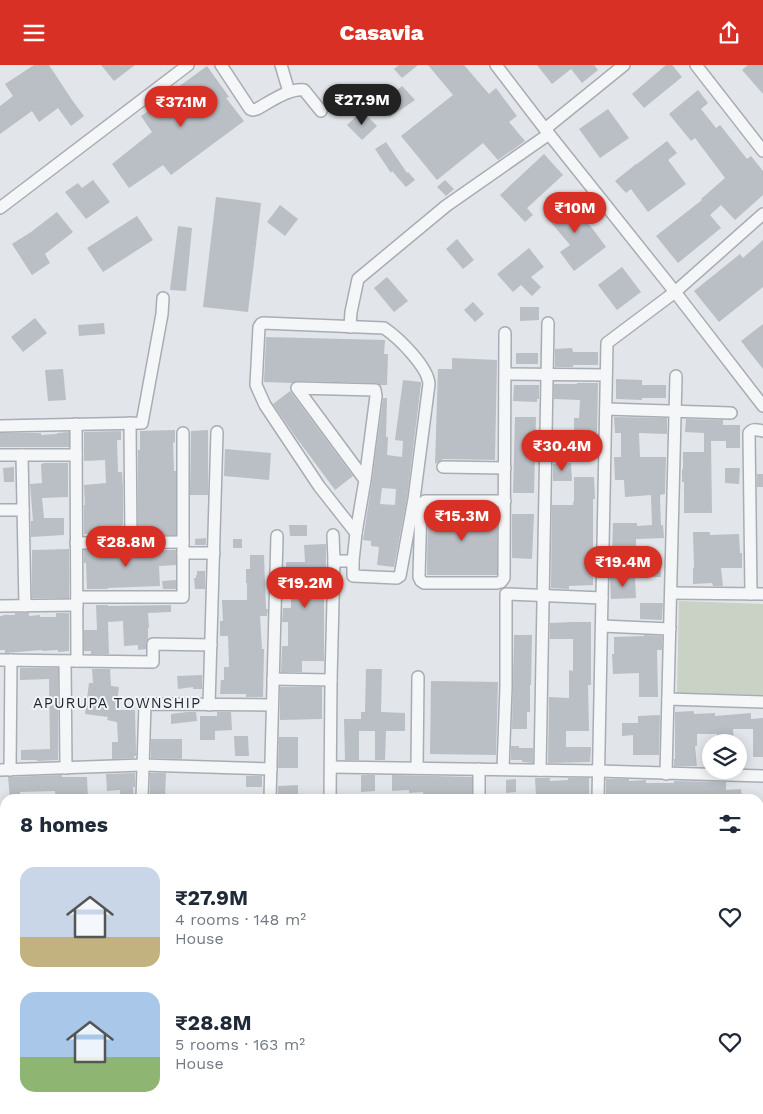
<!DOCTYPE html>
<meta charset="utf-8">
<style>
body{margin:0;font-family:"Work Sans",sans-serif;background:#f2f2f3;color:#1f2937;height:100vh;display:flex;flex-direction:column;font-size:19px;white-space:nowrap}
*{box-sizing:border-box;margin:0}
p{font-size:16px;color:#747a83}
.icon{flex:none;width:28px;height:28px;fill:none;stroke:currentColor;stroke-width:2;stroke-linecap:round;stroke-linejoin:round}
.map{position:relative;flex:1;overflow:hidden}
.side{position:absolute;left:0px;top:729px;width:764px;height:321px;display:flex;flex-direction:column;background:#fff;border-radius:15px 15px 0 0;box-shadow:0 2px 12px #0003}
.side>*{flex:none}
.controls{position:absolute;left:702px;top:669px;display:grid;gap:10px}
.controls a{display:grid;place-items:center;width:45px;height:45px;border-radius:50%;background:#fff;box-shadow:0 2px 12px #0003;font-size:25px}
.price{position:absolute;translate:-50% -42px;padding:0 11px;border-radius:18px;background:#d93025;color:#fff;font-size:16px;line-height:32px;filter:drop-shadow(0 1px 2px #0008)}
.price::after{content:'';position:absolute;left:50%;top:30px;width:15px;height:11px;margin-left:-8px;background:inherit;clip-path:polygon(0 0,100% 0,50% 100%)}
.price.active{background:#222;color:#fff}
ul{padding:0;list-style:none}
li{display:flex;align-items:center;gap:15px;height:125px;padding:0 20px}
li span{display:grid;place-items:center;flex:none;width:140px;height:100px;border-radius:15px;color:#555}
li>.icon{margin-inline-start:auto}
span .icon{width:60px;height:60px;fill:#fffc;stroke-width:1}
li b{font-size:21px}
h2{display:flex;justify-content:space-between;align-items:center;height:60px;padding:0 20px;font-size:21px}
header{display:flex;justify-content:space-between;align-items:center;height:65px;padding:0 20px;background:#d93025;color:#fff;font-size:22px;font-weight:800}
.map>svg:first-child{display:block}
.green{fill:#c9d2c4}
.lines{fill:none;stroke-linecap:round;stroke-linejoin:round}
.stream{stroke:#a1b6c5;stroke-width:3}
.building{fill:#babfc5;fill-rule:evenodd}
.minor-casing{stroke:#a8adb3;stroke-width:14}
.minor{stroke:#f4f6f8;stroke-width:11}
.labels{text-anchor:middle;dominant-baseline:central;stroke-width:4;stroke-linejoin:round;paint-order:stroke}
.neighbourhood-label{font-size:15px;letter-spacing:1px;fill:#1e2630;stroke:#f1f4f7}
</style>
<header><svg class="icon" aria-label="menu" viewBox="0 0 24 24"><path d="M4 6h16M4 12h16M4 18h16"/></svg>Casavia<svg class="icon" aria-label="share" viewBox="0 0 24 24"><path d="M12 15V3M7 8l5-5 5 5M5 13v7h14v-7"/></svg></header>
<div class="map">
<svg width="763" height="1049" viewBox="0 0 763 1049">
<rect width="100%" height="100%" fill="#e2e5e9"/>
<g class="green">
<path d="M679,536L763,539V630L677,628Z"/>
<path d="M759,934H763V1049H0V952H5V1045H759Z"/>
</g>
<g class="lines">
<path class="stream" d="M371,1045L372,1049"/>
</g>
<g class="building">
<path d="M34,0H49L72,35L84,51L71,61L58,43L39,57L32,46L0,69V41L13,31L5,19Z"/>
<path d="M101,0H135L114,16Z"/>
<path d="M399,0H418L402,13L394,4Z"/>
<path d="M428,0H464L489,29L496,23L517,51L509,57L525,76L498,95L483,78L437,115L401,71L453,30Z"/>
<path d="M537,0H594L598,5L582,18L571,4L552,19Z"/>
<path d="M666,0H672L682,12L644,43L632,29Z"/>
<path d="M748,0H763V29L742,5Z"/>
<path d="M207,1L229,32L226,33L244,56L171,110L163,100L129,123L112,99L152,67L141,51L168,33L166,31Z"/>
<path d="M402,21L415,35L390,52L379,41Z"/>
<path d="M698,25L708,38L701,44L716,63L720,60L747,94L751,91L763,106V130L735,155L721,140L710,150L721,163L678,198L656,171L702,135L701,134L725,113L695,73L691,76L669,49Z"/>
<path d="M608,44L629,73L600,93L579,64Z"/>
<path d="M362,46L377,61L362,75L347,60Z"/>
<path d="M667,76L677,88L668,95L686,119L648,147L631,124L626,128L615,116L636,99H637Z"/>
<path d="M386,77L407,108L408,107L415,115L406,122L392,106L391,108L375,84Z"/>
<path d="M544,89L563,110L527,143L533,150L525,157L500,130Z"/>
<path d="M93,115L110,137L86,154L65,127L78,118L82,123Z"/>
<path d="M445,115L454,124L446,131L437,122Z"/>
<path d="M216,132L261,138L248,247L203,242Z"/>
<path d="M565,132L592,163L606,182L574,206L560,187L570,180L554,161L544,150Z"/>
<path d="M280,140L298,154L285,171L267,157Z"/>
<path d="M57,147L73,167L45,189L50,198L32,210L12,179L31,167Z"/>
<path d="M137,151L153,175L103,207L87,183Z"/>
<path d="M178,161L192,163L186,226L170,225Z"/>
<path d="M457,174L474,195L463,204L446,184Z"/>
<path d="M763,175V222L719,257L694,226L740,189L743,193Z"/>
<path d="M529,183L544,202L531,212L541,222L532,231L521,220L513,227L497,209Z"/>
<path d="M622,202L641,227L617,245L598,220Z"/>
<path d="M387,212L408,236L394,247L374,223Z"/>
<path d="M473,237L484,249L475,257L464,245Z"/>
<path d="M520,242H539V255L520,256Z"/>
<path d="M35,253L47,268L23,287L11,272Z"/>
<path d="M104,258L105,269L79,271L78,260Z"/>
<path d="M763,259V304L741,276Z"/>
<path d="M266,272L385,275L384,289H388L387,320H380L375,318L297,316L292,318L264,317Z"/>
<path d="M572,283L573,287H598V300H573V302H555V284Z"/>
<rect x="516" y="288" width="22" height="11"/>
<path d="M452,293L497,295L495,395L443,394L435,399L438,304H452Z"/>
<path d="M63,304L66,335L48,336L45,305Z"/>
<path d="M616,314L642,315V320H666V333H642V335L616,334Z"/>
<path d="M403,315L421,317V319L407,433L394,502L377,500L379,482L371,481V476L363,475L372,416L383,333H387L386,372H388L387,390L402,392L403,376L395,375ZM382,423L396,424L395,440L380,439Z"/>
<path d="M577,318H598L597,368H574V353H579L580,335L554,334V319H577Z"/>
<path d="M514,320H539V334H537V337L513,336Z"/>
<path d="M290,326L353,411L335,425L295,371L273,339Z"/>
<path d="M515,352H536L534,428H513Z"/>
<path d="M614,352L667,353V369L639,368L640,392H666L665,429L660,430L661,460H663L664,473L636,474V489H612L613,458H637V461L652,460L651,430L625,432L624,415H615L614,392H621V368H615Z"/>
<path d="M686,354L723,355V360H740V383H726V376H711L712,448H684V417H682V405L683,404V387H704V368L685,367Z"/>
<path d="M175,365V377L173,378L174,406H176V470H138V385H140V366Z"/>
<path d="M208,365V430H190L191,366Z"/>
<path d="M121,366V375H117L118,407H122L123,423V460L121,461V470H103V468L84,469V440H85L84,420L106,418L105,395L84,396V367Z"/>
<path d="M69,367V382H0V368H41V370L57,369V368Z"/>
<path d="M225,384L271,388L269,415L224,411Z"/>
<path d="M43,398H68V432L42,433L44,453H64V470L31,472V456H33L30,419L42,418L41,399H43Z"/>
<path d="M571,398L572,416H553V399Z"/>
<path d="M14,402V417H4L3,403Z"/>
<path d="M725,403H740L739,419L725,418Z"/>
<rect x="757" y="409" width="6" height="13"/>
<path d="M574,412H594L595,434H593V520L569,521V524L551,523L552,440H573V437H574Z"/>
<path d="M428,444H497V510H427Z"/>
<path d="M512,449H534L532,494L512,493Z"/>
<path d="M289,460H307V471H290Z"/>
<path d="M693,467H710V470L739,469L740,488H742V503H721L723,521H713L712,518L693,519V503H694Z"/>
<path d="M206,473V480H195V474Z"/>
<rect x="233" y="474" width="9" height="9"/>
<path d="M326,479V496L325,532H324V596H302V607H281L282,581H288V557H282L283,543H291V528H284V517H286V497H305L304,480Z"/>
<path d="M69,484V533H32V485Z"/>
<path d="M84,485H176V500L159,501L160,521L107,523L108,524H87L86,498H84Z"/>
<path d="M250,490H264L266,544H268L267,551H260L262,584H264L263,632H246V629H220L221,615H224V602H229L228,571H220V556H223L222,535H247V518H246V504H250Z"/>
<path d="M640,495H660L661,512H640Z"/>
<path d="M197,506H205V524H195L194,513H196V510H197Z"/>
<path d="M610,513H635L636,533L611,534Z"/>
<path d="M176,515V524H163L162,516Z"/>
<path d="M640,538H663L662,555L640,554Z"/>
<path d="M96,540H108V541L171,540V547L148,548L149,563H148V574L146,579V584L138,585V580L124,581L123,556L108,557L109,589H91V586H84V565H97Z"/>
<path d="M15,548H29V551L40,550V552H56V548H69V586L58,587V585L42,586V585L5,588V585H0V551H3V550H15Z"/>
<path d="M572,557H591V620H588L589,666H566V682H591L590,697L548,698L549,632L569,633V605L573,606V574H550V558Z"/>
<path d="M514,570H532L531,620H530V647H527V664H512Z"/>
<path d="M644,570L662,571V585H657L658,632H639V608L613,609L612,589H614V572L644,571Z"/>
<path d="M20,603H58V695L37,696V695H21V685L50,684L49,614L20,615Z"/>
<path d="M92,604H110L111,621L119,622L116,645H135L136,688V691H134V693L112,694V677H118L117,657L107,655L108,652L85,649L89,618H93Z"/>
<path d="M366,604H382L381,647L405,648V666H386L385,695H375V666H359V695H345L344,654H361V647H365Z"/>
<path d="M202,610V624H193V622L178,624L177,611Z"/>
<path d="M431,616L498,617L496,690L430,689Z"/>
<path d="M280,622H322V654L280,655Z"/>
<path d="M694,646V649L715,648V651L751,648V654L763,653V692H753V664H733L734,678H717V669H697V681H695L697,701H674V694H675V647Z"/>
<path d="M187,647H196L197,656L171,659V649Z"/>
<path d="M217,647H231L232,665L215,666V675H200V651H217Z"/>
<path d="M660,650L659,690H633V670L622,671V658H638V651Z"/>
<path d="M234,671H248L249,691H235Z"/>
<path d="M279,672H298V703H278Z"/>
<path d="M151,674H182V694L151,693Z"/>
<path d="M511,681H519V683H533V698L522,697V695H511Z"/>
<path d="M135,708V722H133L134,734H120V725L107,726L106,709Z"/>
<path d="M150,708H166L165,734H150Z"/>
<path d="M62,710V712H87L88,734H56L55,726L20,727L21,734H10L8,712Z"/>
<path d="M361,710H375V726L361,727Z"/>
<path d="M392,710L472,712V732H456V729L435,730V734H424L423,727L409,728V725L392,726Z"/>
<rect x="246" y="711" width="16" height="11"/>
<path d="M535,713H550V716L568,715V713H589V734H553V730L536,731Z"/>
<path d="M516,714V727L506,728V715Z"/>
<path d="M606,714H629V716L646,715V718H674V716L726,717V725L741,724L742,734L694,733L631,734V729H606Z"/>
<path d="M298,720V732L278,733V721Z"/>
</g>
<g class="lines">
<g class="minor-casing">
<g id="minor">
<path d="M221,0L250,44L253,45L257,44C270,37 289,23 304,25L321,46"/>
<path d="M281,0L289,27"/>
<path d="M496,0L545,64L675,227L763,341"/>
<path d="M696,0L763,86"/>
<path d="M545,64L624,0"/>
<path d="M0,143L188,0"/>
<path d="M350,262L351,247L358,214L446,141L549,69"/>
<path d="M506,309L606,310"/>
<path d="M606,344L731,348"/>
<path d="M130,358L131,477"/>
<path d="M76,359L77,596"/>
<path d="M0,361L142,358L162,249L163,233"/>
<path d="M0,390H76"/>
<path d="M22,390L25,541"/>
<path d="M443,402L505,403"/>
<path d="M505,436H425L421,439L419,512L421,516L424,518H497L501,517L504,513L505,268"/>
<path d="M0,445H23"/>
<path d="M76,478L183,477"/>
<path d="M183,488H214"/>
<path d="M334,496H353L356,468L365,415L376,331L375,325L297,323L365,415"/>
<path d="M353,496V511L397,513L400,511L414,434L429,319C428,302 399,273 384,263L263,258L261,259L259,262L256,320L265,340L319,421L356,468"/>
<path d="M671,528L763,529"/>
<path d="M751,529L749,368C753,363 757,365 763,366"/>
<path d="M77,532H183V368"/>
<path d="M0,541L77,540"/>
<path d="M602,561L670,564"/>
<path d="M0,595L153,597V579L211,580"/>
<path d="M65,596L66,703"/>
<path d="M273,614L331,615"/>
<path d="M668,634L763,637"/>
<path d="M209,640L217,367"/>
<path d="M331,702L599,706L763,711"/>
<path d="M417,703L418,612"/>
<path d="M503,704L506,622V529L602,533"/>
<path d="M0,705L143,700L271,704"/>
<path d="M10,705L11,595"/>
<path d="M540,705L548,258"/>
<path d="M666,709L676,311"/>
<path d="M142,734L145,639L272,640"/>
<path d="M270,734L277,471"/>
<path d="M330,734L331,615L334,496L333,470"/>
<path d="M479,734V704"/>
<path d="M598,734L607,278L675,227L763,149"/>
<path d="M0,760H5"/>
<path d="M759,768H763"/>
<path d="M0,813H5"/>
<path d="M759,840H763"/>
<path d="M0,865H5"/>
<path d="M0,919H5"/>
</g>
</g>
<use href="#minor" class="minor"/>
</g>
<g class="labels">
<g class="neighbourhood-label">
<text x="117" y="638">APURUPA TOWNSHIP</text>
</g>
</g>
</svg>
<div class="controls">
<a><svg class="icon" aria-label="layers" viewBox="0 0 24 24"><path d="M12 4l9 5-9 5-9-5zM3 14l9 5 9-5"/></svg></a>
</div>
<b class="price active" style="left:362px;top:61px">₹27.9M</b>
<b class="price" style="left:181px;top:63px">₹37.1M</b>
<b class="price" style="left:575px;top:169px">₹10M</b>
<b class="price" style="left:562px;top:407px">₹30.4M</b>
<b class="price" style="left:462px;top:477px">₹15.3M</b>
<b class="price" style="left:126px;top:503px">₹28.8M</b>
<b class="price" style="left:623px;top:523px">₹19.4M</b>
<b class="price" style="left:305px;top:544px">₹19.2M</b>
<section class="side">
<h2>8 homes<svg class="icon" aria-label="filters" viewBox="0 0 24 24"><path d="M4 7h16M4 17h16"/><circle cx="9" cy="7" r="2"/><circle cx="15" cy="17" r="2"/></svg></h2>
<ul>
<li><span style="background:linear-gradient(#c9d6e8 70%,#c2b280 0)"><svg class="icon" aria-label="home" viewBox="0 0 24 24"><path d="M3 11l9-7 9 7M6 9v11h12V9"/></svg></span><div><b>₹27.9M</b><p>4 rooms · 148 m²</p><p>House</p></div><svg class="icon" aria-label="heart" viewBox="0 0 24 24"><path d="M12 20l-8-8c-3-5 5-10 8-4 3-6 11-1 8 4z"/></svg></li>
<li><span style="background:linear-gradient(#a9c7e8 65%,#8fb573 0)"><svg class="icon" aria-label="home" viewBox="0 0 24 24"><path d="M3 11l9-7 9 7M6 9v11h12V9"/></svg></span><div><b>₹28.8M</b><p>5 rooms · 163 m²</p><p>House</p></div><svg class="icon" aria-label="heart" viewBox="0 0 24 24"><path d="M12 20l-8-8c-3-5 5-10 8-4 3-6 11-1 8 4z"/></svg></li>
</ul>
</section>
</div>
